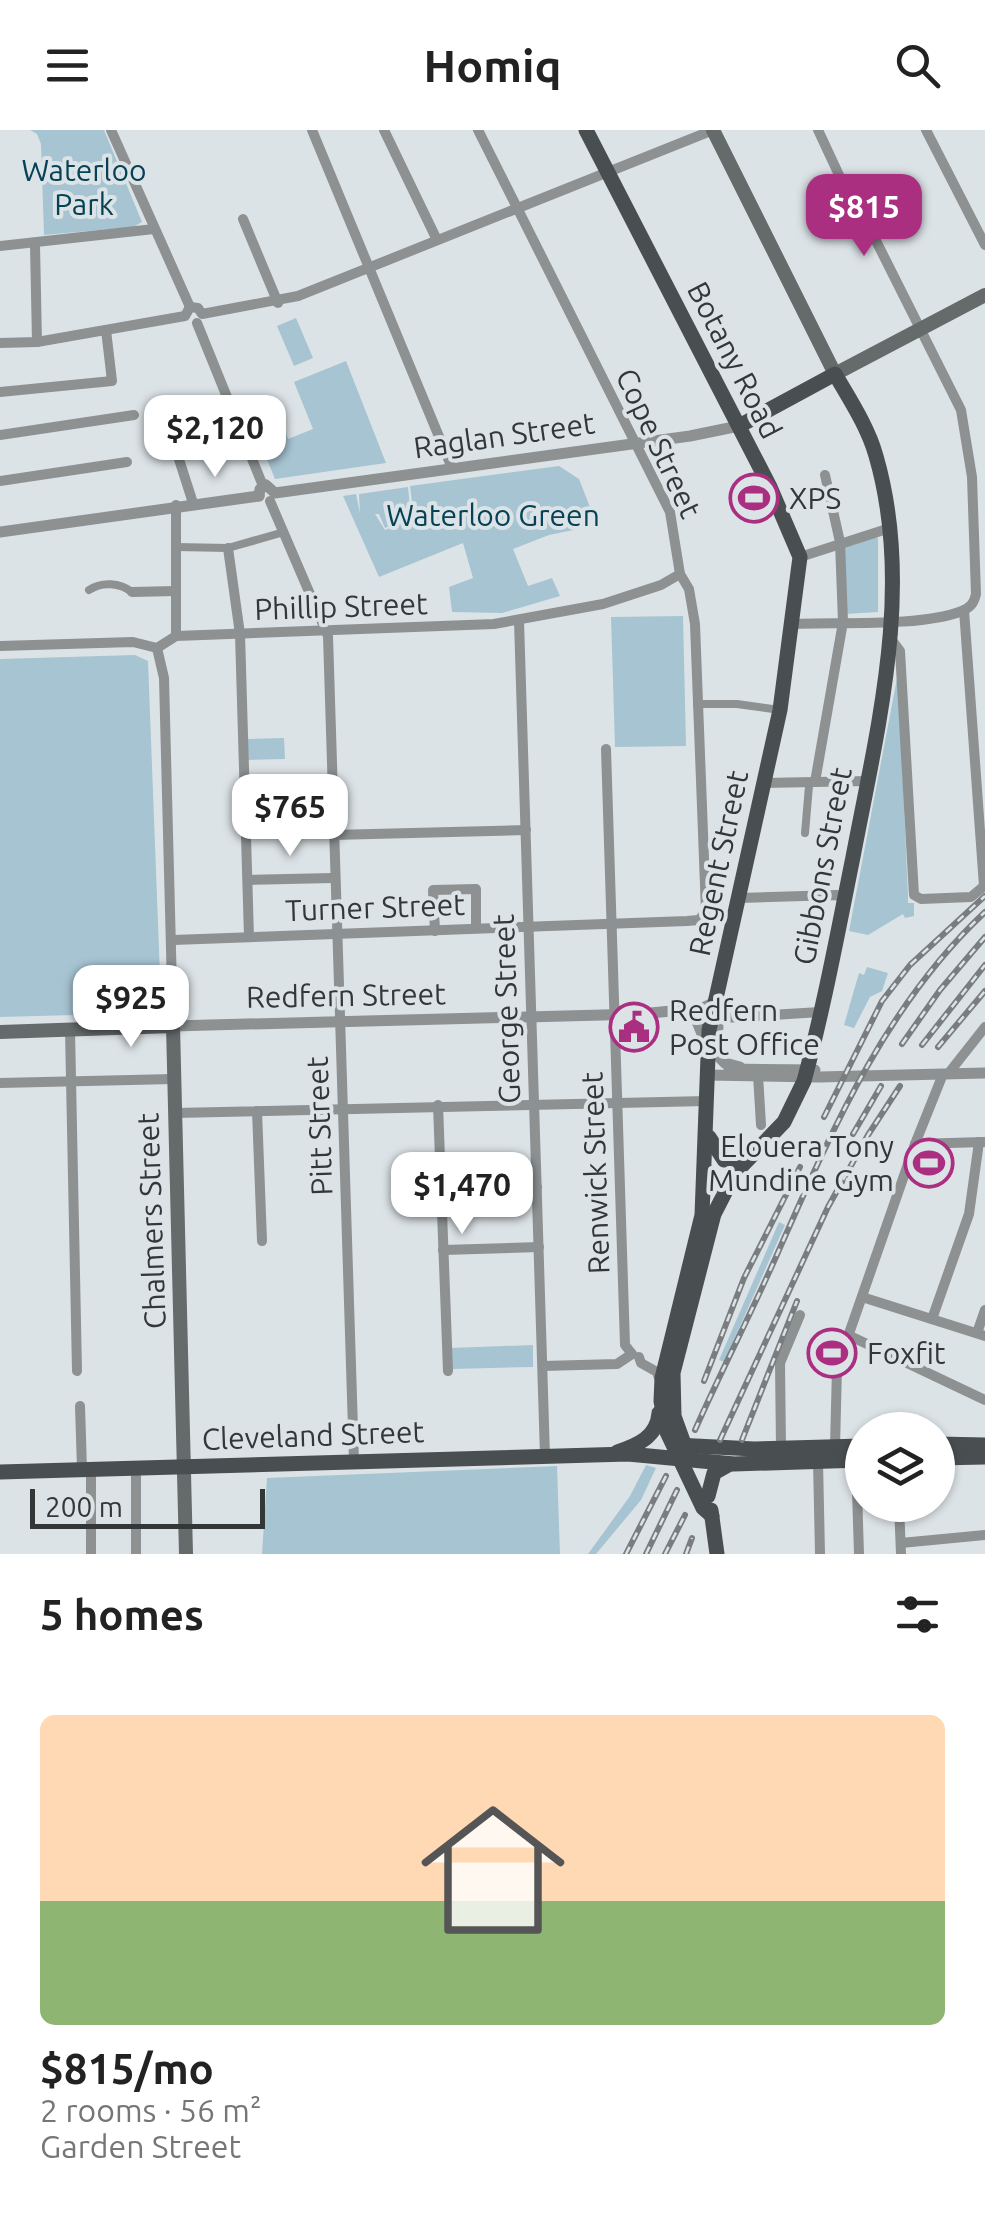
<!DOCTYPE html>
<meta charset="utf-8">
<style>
body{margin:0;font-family:Ubuntu,sans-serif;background:#f2f2f2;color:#222;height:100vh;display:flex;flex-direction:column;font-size:38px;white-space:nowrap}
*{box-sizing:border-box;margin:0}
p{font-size:32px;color:#767676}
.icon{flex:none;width:55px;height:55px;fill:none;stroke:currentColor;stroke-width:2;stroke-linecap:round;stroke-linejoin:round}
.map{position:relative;height:1424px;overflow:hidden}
.drawer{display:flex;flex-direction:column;background:#fff;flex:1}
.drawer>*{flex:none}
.fabs{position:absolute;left:845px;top:1282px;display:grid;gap:20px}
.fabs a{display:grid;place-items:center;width:110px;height:110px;border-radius:50%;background:#fff;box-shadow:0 2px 8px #0004;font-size:50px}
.scale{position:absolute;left:30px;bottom:25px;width:235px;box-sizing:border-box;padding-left:10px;border:5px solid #343738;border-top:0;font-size:28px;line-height:35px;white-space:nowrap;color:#343738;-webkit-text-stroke:8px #dce3e7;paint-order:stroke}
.price{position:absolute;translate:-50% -85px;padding:0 22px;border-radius:20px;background:#fff;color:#222;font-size:32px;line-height:65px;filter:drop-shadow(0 2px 5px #0008)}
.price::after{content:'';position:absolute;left:50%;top:60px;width:30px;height:22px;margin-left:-15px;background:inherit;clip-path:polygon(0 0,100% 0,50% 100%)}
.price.current{background:#ab2f80;color:#fff}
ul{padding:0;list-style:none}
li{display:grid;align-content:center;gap:20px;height:530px;padding:0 40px}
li+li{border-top:2px solid #e0e0e0}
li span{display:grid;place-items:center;height:310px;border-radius:15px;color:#555}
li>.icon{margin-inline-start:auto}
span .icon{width:180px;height:180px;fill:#fffc;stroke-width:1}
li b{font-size:42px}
h2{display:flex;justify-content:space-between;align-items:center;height:120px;padding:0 40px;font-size:42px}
header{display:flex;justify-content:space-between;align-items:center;height:130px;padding:0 40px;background:#fff;font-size:45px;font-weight:700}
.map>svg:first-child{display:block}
.green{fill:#a7c4d2}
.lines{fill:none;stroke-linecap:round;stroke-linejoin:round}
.pedestrian{stroke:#8d9191;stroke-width:8}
.minor{stroke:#8d9191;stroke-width:10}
.tertiary{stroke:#8d9191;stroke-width:11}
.secondary{stroke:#656a6b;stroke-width:14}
.primary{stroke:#494f50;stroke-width:15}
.rail-casing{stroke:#797d7f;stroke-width:6}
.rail{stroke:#dce3e7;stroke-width:2.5;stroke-dasharray:8;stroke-linecap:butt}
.labels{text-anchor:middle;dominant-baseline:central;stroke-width:8;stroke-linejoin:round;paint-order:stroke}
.park-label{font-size:30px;fill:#064256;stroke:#dce3e7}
.street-label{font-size:30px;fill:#343738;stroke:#dce3e7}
.poi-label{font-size:30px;fill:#343738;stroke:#dce3e7;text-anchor:start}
</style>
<header><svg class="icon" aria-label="menu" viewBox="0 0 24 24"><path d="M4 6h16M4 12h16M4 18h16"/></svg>Homiq<svg class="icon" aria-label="search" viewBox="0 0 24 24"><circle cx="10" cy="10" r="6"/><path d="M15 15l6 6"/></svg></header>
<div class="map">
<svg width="985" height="1424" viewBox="0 0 985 1424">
<rect width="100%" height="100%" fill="#dce3e7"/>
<g class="green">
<path d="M30,0H104L142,92L133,97L44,105L41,14L37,4Z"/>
<path d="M296,188L313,228L294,236L277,196Z"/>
<path d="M346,231L386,333L275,349L251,291L276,280L288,309L313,299L294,252Z"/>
<path d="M559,336L579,349L597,395L549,405L513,419L528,456L552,448L560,466L502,483L452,482L449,457L473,448L463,413L379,447L343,366L356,364L360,383L359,364L408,357L411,388L385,398L379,384H375L385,400L414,388L410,356Z"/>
<path d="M875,407L878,408V482L845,484V415Z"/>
<path d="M683,486L686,616L615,617L611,487Z"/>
<path d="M135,525L148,531L161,872L150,883L0,887V529Z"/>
<path d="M898,543L908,765V773H914V786L905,788L903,784L868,805L849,801Z"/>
<path d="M284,608L285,629L248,630L247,609Z"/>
<path d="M867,837L888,843L882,861L870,867L854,898L844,895L859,843L864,845Z"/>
<path d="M779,1092L785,1095L724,1232L719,1230Z"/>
<path d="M533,1215V1237L451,1239L450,1218Z"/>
<path d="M646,1335L656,1338L641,1370L596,1424H588L630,1366Z"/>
<path d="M557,1336L560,1424H262L267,1348Z"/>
</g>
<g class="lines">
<g class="pedestrian">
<path d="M176,417L228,418L284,402"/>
<path d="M89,460C102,451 120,453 132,462"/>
<path d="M697,574H737L780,580"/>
<path d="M805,703L809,656"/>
</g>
<g class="minor">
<path d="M111,0L190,177"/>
<path d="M312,0L452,338"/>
<path d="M384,0L437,110"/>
<path d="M926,0L985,115"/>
<path d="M243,89L278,173"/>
<path d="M35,115L37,212"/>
<path d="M0,116L154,99"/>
<path d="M190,177L198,178L202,184L298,166L713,0"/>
<path d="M197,193L263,356"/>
<path d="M0,213L37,212L185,186L190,177"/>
<path d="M0,262L112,251L106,200"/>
<path d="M0,305L134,285"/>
<path d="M176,320L193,373"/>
<path d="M0,351L127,332"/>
<path d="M270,371L328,506L354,1331"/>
<path d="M176,375V506"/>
<path d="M228,418L240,504L249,807"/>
<path d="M800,427L890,398"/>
<path d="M132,462L176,461"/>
<path d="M519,491L545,1326"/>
<path d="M794,494C839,492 922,497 962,481C971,477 974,473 976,464L972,347L961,280L859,77L846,60L818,0"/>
<path d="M891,509L900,521L914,765L921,769L971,767L984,756L964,480"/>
<path d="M0,516L133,512L157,518"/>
<path d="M157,518L176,506L494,494L603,474L661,455L680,444"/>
<path d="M157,518L164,548L173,896"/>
<path d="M606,619L625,1215L632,1224"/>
<path d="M815,652L843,492L840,412L825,345"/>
<path d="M763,653L868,651"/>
<path d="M333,705L526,700"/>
<path d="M248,750L333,748"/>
<path d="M739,768L837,765L844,771"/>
<path d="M435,801L433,760L476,759V798"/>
<path d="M173,810L687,791L699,790L706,781L695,494L689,459L680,444L670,382L478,0"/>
<path d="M717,892L724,888L820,882"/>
<path d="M70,900L77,1241"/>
<path d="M948,944L985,897"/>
<path d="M758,945L761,995"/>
<path d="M0,953L174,949"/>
<path d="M438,975L448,1241"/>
<path d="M257,981L262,1111"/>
<path d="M175,983L707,971"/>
<path d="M915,1014L984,1012"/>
<path d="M441,1063L537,1057"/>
<path d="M443,1120L539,1117"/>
<path d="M862,1167L985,1206"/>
<path d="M932,1189L969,1084L979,1012"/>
<path d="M977,1203L985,1180"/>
<path d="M848,1205L985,1270"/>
<path d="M639,1227L641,1233L657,1242L660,1251"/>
<path d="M543,1236L617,1234L632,1224"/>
<path d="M80,1276L82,1339"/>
<path d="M835,1317L837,1238L915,1014L943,944"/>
<path d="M781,1318L780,1233L800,1185"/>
<path d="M856,1330L859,1424"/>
<path d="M818,1331L820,1424"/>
<path d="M136,1337V1424"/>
<path d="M91,1338V1424"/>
<path d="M899,1375L901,1424"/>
<path d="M901,1413L985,1405"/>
</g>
<g class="tertiary">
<path d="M259,366L260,359L266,355L275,363L690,306L739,296"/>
<path d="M0,402L259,366"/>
<path d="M712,882L718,894L717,925L725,933L740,937"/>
<path d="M679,883L696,889L704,909"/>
<path d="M173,896L640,884L703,878L715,872"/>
<path d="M729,939L815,940"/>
<path d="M707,945L819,947L985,943"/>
</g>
<g class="secondary">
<path d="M713,0L835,244L985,165"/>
<path d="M0,902L173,896L186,1424"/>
</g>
<g class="primary">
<path d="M586,0L770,357L800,427L780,580L709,900L702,1085L662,1248L661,1271L667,1302L703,1378L712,1386"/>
<path d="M709,1007L724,1030L746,1029"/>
<path d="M938,1314L985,1315"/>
<path d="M676,1315L754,1319L862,1316"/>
<path d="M617,1322C638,1315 657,1307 659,1283"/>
<path d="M687,1322L674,1286L673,1243L714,1084L735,1043L784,992L804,951C824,877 838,801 853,727C878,596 914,457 876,326C868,297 850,270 835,244L739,296"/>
<path d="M938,1328L985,1327"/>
<path d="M0,1342L628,1324L734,1334L862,1330"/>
<path d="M708,1366L714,1343L730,1334"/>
<path d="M711,1380L717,1424"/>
</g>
<g class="rail-casing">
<g id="rail">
<path d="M902,914L940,860L985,807"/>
<path d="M922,915L985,835"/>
<path d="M938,917L985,861"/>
<path d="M824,987L882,871L910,835L985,766"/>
<path d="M853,1004L881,956"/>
<path d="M704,1251L744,1148L800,1037"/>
<path d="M695,1300C722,1239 753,1180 779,1120C833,998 886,875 985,782"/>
<path d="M720,1310L828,1077L868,1005L900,956"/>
<path d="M742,1310L797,1171"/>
<path d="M626,1424L666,1346"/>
<path d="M646,1424L677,1360"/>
<path d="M665,1424L685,1385"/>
<path d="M686,1424L692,1408"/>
</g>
</g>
<use href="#rail" class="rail"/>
</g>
<defs>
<g id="stadium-ring" transform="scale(2.5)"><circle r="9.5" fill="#dce3e7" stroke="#ab2f80" stroke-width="1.5"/><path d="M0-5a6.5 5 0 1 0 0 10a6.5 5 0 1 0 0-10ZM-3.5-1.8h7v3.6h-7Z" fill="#ab2f80"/></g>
<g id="civic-ring" transform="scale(2.5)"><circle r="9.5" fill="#dce3e7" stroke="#ab2f80" stroke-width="1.5"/><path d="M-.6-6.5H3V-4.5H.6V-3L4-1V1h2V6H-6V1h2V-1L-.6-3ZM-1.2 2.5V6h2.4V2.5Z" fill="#ab2f80"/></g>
</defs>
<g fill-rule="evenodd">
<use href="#stadium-ring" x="754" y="368"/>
<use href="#civic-ring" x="634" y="897"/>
<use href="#stadium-ring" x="929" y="1033"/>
<use href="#stadium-ring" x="832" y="1223"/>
</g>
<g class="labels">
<g class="park-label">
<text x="84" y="40">Waterloo<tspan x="84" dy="34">Park</tspan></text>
<text x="493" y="385">Waterloo Green</text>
</g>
<g class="street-label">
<text transform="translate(735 230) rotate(63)">Botany Road</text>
<text transform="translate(504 305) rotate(-8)">Raglan Street</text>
<text transform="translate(659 313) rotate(65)">Cope Street</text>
<text transform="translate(341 476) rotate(-2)">Phillip Street</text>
<text transform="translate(718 733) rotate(-78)">Regent Street</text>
<text transform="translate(822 736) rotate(-79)">Gibbons Street</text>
<text transform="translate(375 777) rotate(-2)">Turner Street</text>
<text transform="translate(346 865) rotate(-1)">Redfern Street</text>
<text transform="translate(506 879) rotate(-92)">George Street</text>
<text transform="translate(319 996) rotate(-92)">Pitt Street</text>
<text transform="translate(595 1043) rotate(-92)">Renwick Street</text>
<text transform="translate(151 1091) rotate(-92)">Chalmers Street</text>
<text transform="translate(313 1305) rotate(-2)">Cleveland Street</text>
</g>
<g class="poi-label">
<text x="789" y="368">XPS</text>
<text x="669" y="880">Redfern<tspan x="669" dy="34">Post Office</tspan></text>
<text x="894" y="1016" text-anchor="end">Elouera Tony<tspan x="894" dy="34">Mundine Gym</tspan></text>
<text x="867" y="1223">Foxfit</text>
</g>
</g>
</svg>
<div class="fabs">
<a><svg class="icon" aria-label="layers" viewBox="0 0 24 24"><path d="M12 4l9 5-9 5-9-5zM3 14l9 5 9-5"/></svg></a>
</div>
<div class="scale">200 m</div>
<b class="price current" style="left:864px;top:129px">$815</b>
<b class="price" style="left:215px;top:350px">$2,120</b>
<b class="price" style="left:290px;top:729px">$765</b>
<b class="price" style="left:131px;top:920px">$925</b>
<b class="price" style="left:462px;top:1107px">$1,470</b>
</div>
<section class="drawer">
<h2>5 homes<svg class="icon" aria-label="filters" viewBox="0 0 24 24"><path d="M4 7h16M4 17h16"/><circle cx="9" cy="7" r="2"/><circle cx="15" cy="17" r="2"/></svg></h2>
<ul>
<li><span style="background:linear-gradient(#ffd9b3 60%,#8fb573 0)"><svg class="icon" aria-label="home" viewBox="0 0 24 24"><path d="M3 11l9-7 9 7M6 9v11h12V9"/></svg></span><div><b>$815/mo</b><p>2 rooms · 56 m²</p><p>Garden Street</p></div></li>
</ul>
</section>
